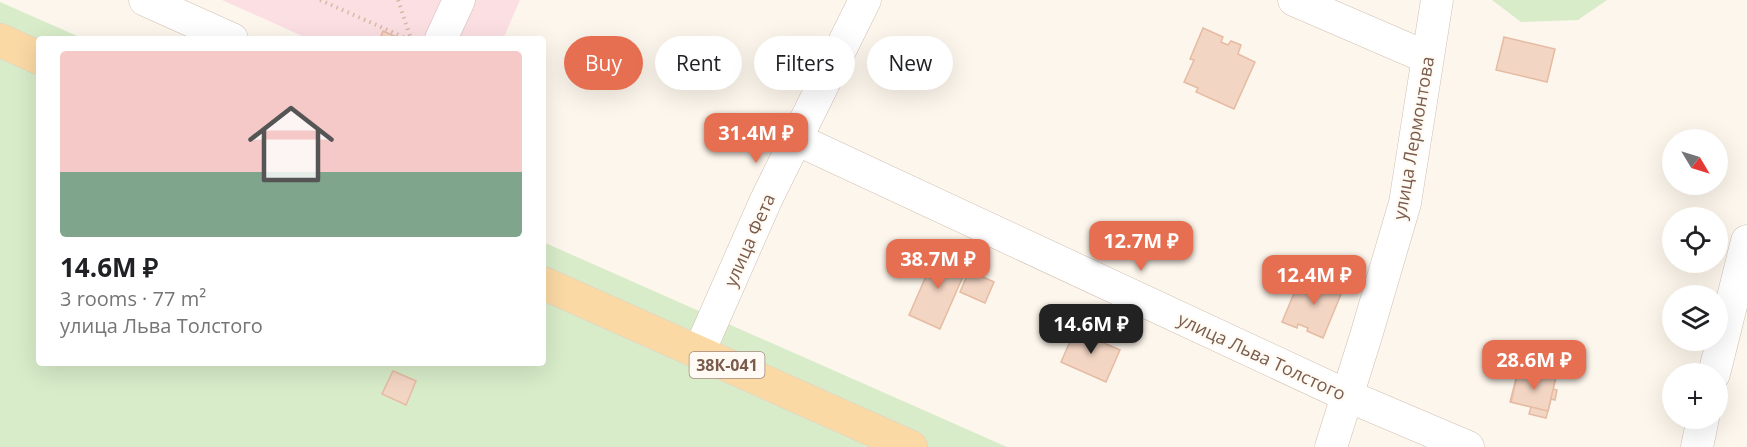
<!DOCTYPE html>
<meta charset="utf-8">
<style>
body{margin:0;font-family:"Open Sans",sans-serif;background:#f2f2f2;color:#202124;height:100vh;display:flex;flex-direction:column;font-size:22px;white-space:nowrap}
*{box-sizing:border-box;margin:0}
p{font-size:20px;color:#757577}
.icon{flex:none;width:33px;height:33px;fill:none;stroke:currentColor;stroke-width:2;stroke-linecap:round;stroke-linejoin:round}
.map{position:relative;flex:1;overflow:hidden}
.panel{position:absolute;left:36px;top:36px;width:510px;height:330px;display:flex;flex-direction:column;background:#fff;border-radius:6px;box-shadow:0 6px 24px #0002}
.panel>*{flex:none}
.banner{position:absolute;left:564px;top:36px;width:570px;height:54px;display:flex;gap:12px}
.needle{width:39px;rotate:128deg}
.buttons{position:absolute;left:1662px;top:129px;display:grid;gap:12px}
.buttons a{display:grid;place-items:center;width:66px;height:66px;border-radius:50%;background:#fff;box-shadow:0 6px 24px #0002;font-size:30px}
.price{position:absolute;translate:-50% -51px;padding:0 14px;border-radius:12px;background:#e76f51;color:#fff;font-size:20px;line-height:39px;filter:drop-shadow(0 2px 3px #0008)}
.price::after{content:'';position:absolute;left:50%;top:36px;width:18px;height:14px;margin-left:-9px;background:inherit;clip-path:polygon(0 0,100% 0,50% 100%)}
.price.current{background:#222;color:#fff}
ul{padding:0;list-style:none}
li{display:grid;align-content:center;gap:12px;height:318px;padding:0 24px}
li+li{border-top:2px solid #e0e0e0}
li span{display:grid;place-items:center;height:186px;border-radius:6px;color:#555}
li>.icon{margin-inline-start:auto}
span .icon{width:108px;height:108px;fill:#fffc;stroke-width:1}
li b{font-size:26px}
.tag{padding:0 21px;border-radius:27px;background:#fff;box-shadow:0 6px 24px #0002;font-size:21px;line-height:54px}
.tag.current{background:#e76f51;color:#fff}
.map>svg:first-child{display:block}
.medical{fill:#fbdfe3}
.green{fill:#d8ecc9}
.building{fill:#f3d5c3;stroke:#e6bba3;stroke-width:1.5}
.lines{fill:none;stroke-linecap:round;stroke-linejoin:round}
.minor-casing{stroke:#d1beb0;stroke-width:33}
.major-casing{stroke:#dad1cd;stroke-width:34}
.path{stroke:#d9b8a5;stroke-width:4;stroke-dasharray:1.5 4.5;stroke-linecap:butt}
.minor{stroke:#fff;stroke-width:32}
.major{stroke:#fbd9a5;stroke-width:33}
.labels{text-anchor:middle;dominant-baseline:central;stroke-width:4.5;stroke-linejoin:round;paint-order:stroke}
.shield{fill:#fffaf3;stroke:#a28b7f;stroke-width:1.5}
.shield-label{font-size:16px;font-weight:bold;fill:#7a5c4d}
.street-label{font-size:18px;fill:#7a5c4d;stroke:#fffaf3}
</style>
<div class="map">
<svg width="1747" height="447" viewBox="0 0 1747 447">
<rect width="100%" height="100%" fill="#fdf6ec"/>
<path class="medical" d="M222,0H520L503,39H309Z"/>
<g class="green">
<path d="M1492,0H1607L1578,20L1521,22Z"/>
<path d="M0,2L84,39H39V363H543V242L1007,447H0Z"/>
</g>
<g class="building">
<path d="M1203,28L1223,37L1221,42L1228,45L1231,41L1241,45L1238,54L1255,62L1234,109L1196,92L1198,88L1184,82L1194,60L1190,59Z"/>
<path d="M383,31L401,39H380Z"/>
<path d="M1504,37L1555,49L1547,82L1496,70Z"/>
<path d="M937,251L968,265L940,329L909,315Z"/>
<path d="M969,271L994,282L985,303L960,292Z"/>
<path d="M1330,275L1346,282L1323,338L1307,331L1308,328L1298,324L1297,328L1282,322L1300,279L1325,289Z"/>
<path d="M1075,330L1092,338L1095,330L1107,335L1104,343L1120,350L1106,382L1061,362Z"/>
<path d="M1519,367L1556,376L1553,389L1557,390L1555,400L1551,399L1546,418L1529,414L1531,407L1510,402Z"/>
<path d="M1519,368L1556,377L1548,411L1511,402Z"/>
<path d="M393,371L416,381L406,405L382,394Z"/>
</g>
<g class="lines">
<g class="minor-casing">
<g id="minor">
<path d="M145,0L232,39"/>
<path d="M1294,0L1426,57"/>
<path d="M441,39L459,0"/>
<path d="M796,139L1348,396L1468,447"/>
<path d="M699,352L766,200L865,0"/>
<path d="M1714,374L1747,241"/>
<path d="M1331,447L1366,336L1405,203L1437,0"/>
<path d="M1697,447L1703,418"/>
</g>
</g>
<g class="major-casing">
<g id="major">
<path d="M0,40L39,58"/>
<path d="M543,283L911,447"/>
</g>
</g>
<g class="path">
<path d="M320,0L408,39"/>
<path d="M398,0L411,39"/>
</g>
<use href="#minor" class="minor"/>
<use href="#major" class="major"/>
</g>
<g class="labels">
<rect class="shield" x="689.5" y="352" width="75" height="26" rx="4.5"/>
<g class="shield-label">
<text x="727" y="365">38К-041</text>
</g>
<g class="street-label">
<text transform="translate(1413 138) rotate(-80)">улица Лермонтова</text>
<text transform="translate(749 240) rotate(-66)">улица Фета</text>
<text transform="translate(1262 356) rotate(25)">улица Льва Толстого</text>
</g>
</g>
</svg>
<div class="buttons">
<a><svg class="needle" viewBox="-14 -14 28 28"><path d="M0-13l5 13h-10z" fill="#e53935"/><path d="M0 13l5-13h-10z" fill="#757577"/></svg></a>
<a><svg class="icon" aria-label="locate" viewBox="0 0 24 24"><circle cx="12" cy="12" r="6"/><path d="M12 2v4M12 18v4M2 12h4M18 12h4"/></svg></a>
<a><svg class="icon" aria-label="layers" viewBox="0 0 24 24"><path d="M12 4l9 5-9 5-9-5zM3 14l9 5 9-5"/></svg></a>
<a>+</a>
</div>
<b class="price" style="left:756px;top:164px">31.4M ₽</b>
<b class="price" style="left:1141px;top:272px">12.7M ₽</b>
<b class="price" style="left:938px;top:290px">38.7M ₽</b>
<b class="price" style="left:1314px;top:306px">12.4M ₽</b>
<b class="price current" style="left:1091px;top:355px">14.6M ₽</b>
<b class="price" style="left:1534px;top:391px">28.6M ₽</b>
<div class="banner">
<a class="tag current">Buy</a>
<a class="tag">Rent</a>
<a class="tag">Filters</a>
<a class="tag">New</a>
</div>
<section class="panel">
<ul>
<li><span style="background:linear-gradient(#f6c9c9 65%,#7fa58c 0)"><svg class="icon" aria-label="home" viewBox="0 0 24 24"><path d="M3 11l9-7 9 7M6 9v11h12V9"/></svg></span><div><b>14.6M ₽</b><p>3 rooms · 77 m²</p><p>улица Льва Толстого</p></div></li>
</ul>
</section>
</div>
